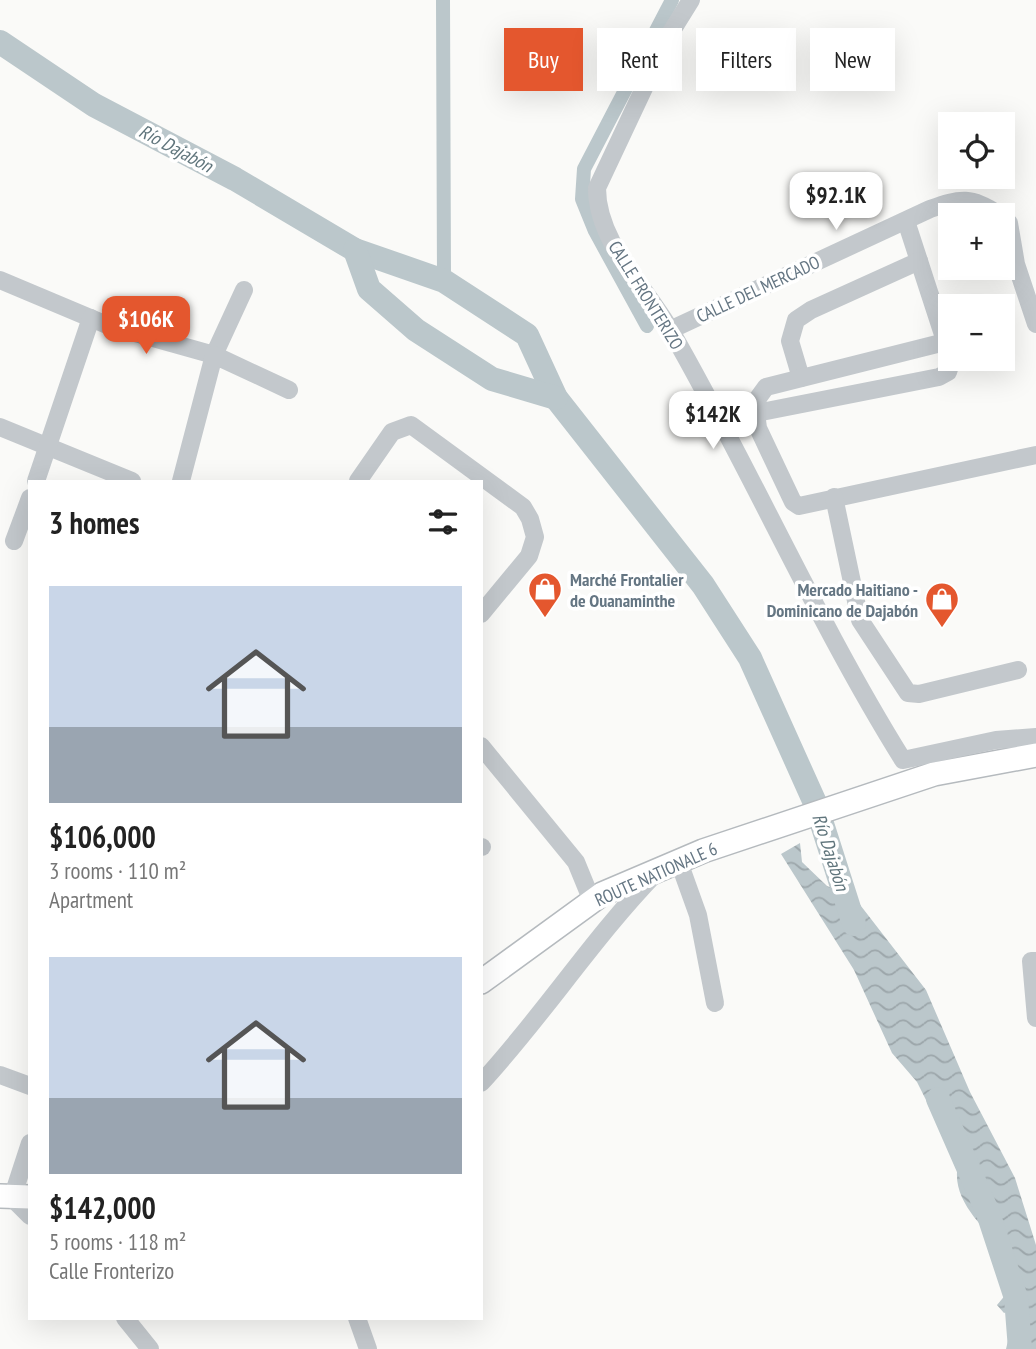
<!DOCTYPE html>
<meta charset="utf-8">
<style>
body{margin:0;font-family:"PT Sans Narrow",sans-serif;background:#f6f6f6;color:#222;height:100vh;display:flex;flex-direction:column;font-size:26px;white-space:nowrap}
*{box-sizing:border-box;margin:0}
p{font-size:23px;color:#767676}
.icon{flex:none;width:38px;height:38px;fill:none;stroke:currentColor;stroke-width:2;stroke-linecap:round;stroke-linejoin:round}
.map{position:relative;flex:1;overflow:hidden}
.details{position:absolute;left:28px;top:480px;width:455px;height:840px;display:flex;flex-direction:column;background:#fff;border-radius:0px;box-shadow:0 7px 28px #0002}
.details>*{flex:none}
.guide{position:absolute;left:504px;top:28px;width:427px;height:63px;display:flex;gap:14px}
.buttons{position:absolute;left:938px;top:112px;display:grid;gap:14px}
.buttons a{display:grid;place-items:center;width:77px;height:77px;border-radius:0px;background:#fff;box-shadow:0 7px 28px #0002;font-size:35px}
.price{position:absolute;translate:-50% -60px;padding:0 16px;border-radius:14px;background:#fff;color:#222;font-size:23px;line-height:46px;filter:drop-shadow(0 2px 4px #0008)}
.price::after{content:'';position:absolute;left:50%;top:42px;width:21px;height:16px;margin-left:-10px;background:inherit;clip-path:polygon(0 0,100% 0,50% 100%)}
.price.active{background:#e4572e;color:#fff}
ul{padding:0;list-style:none}
li{display:grid;align-content:center;gap:14px;height:371px;padding:0 21px}
li span{display:grid;place-items:center;height:217px;border-radius:0px;color:#555}
li>.icon{margin-inline-start:auto}
span .icon{width:126px;height:126px;fill:#fffc;stroke-width:1}
li b{font-size:30px}
h2{display:flex;justify-content:space-between;align-items:center;height:84px;padding:0 21px;font-size:30px}
.tag{padding:0 24px;border-radius:0px;background:#fff;box-shadow:0 7px 28px #0002;font-size:24px;line-height:63px}
.tag.active{background:#e4572e;color:#fff}
.map>svg:first-child{display:block}
.water{fill:url(#water-waves)}
.lines{fill:none;stroke-linecap:round;stroke-linejoin:round}
.canal{stroke:#bbc7cb;stroke-width:14}
.river{stroke:#bbc7cb;stroke-width:24}
.major-casing{stroke:#b5babe;stroke-width:26}
.minor{stroke:#c3c8cc;stroke-width:18}
.major{stroke:#fff;stroke-width:23}
.labels{text-anchor:middle;dominant-baseline:central;stroke-width:7;stroke-linejoin:round;paint-order:stroke}
.street-label{font-size:18px;fill:#657683;stroke:#fff}
.poi-label{font-size:18px;font-weight:bold;fill:#657683;stroke:#fff;text-anchor:start}
.water-label{font-size:19px;font-style:italic;fill:#60757c;stroke:#fff}
</style>
<div class="map">
<svg width="1036" height="1349" viewBox="0 0 1036 1349">
<defs>
<pattern id="water-waves" width="16" height="10" patternUnits="userSpaceOnUse" patternTransform="scale(1.75)"><rect width="16" height="10" fill="#bbc7cb"/><path d="M0 5q4-4 8 0t8 0" fill="none" stroke="#9ca6aa"/></pattern>
</defs>
<rect width="100%" height="100%" fill="#fafaf8"/>
<path class="water" d="M800,843L802,862L827,886L854,897L926,990L970,1092L1015,1178L1036,1245V1349H1006L1012,1324V1310L1004,1313L997,1305L1007,1293L1005,1251C986,1230 955,1204 957,1172C957,1166 963,1158 966,1153L954,1131L937,1122L917,1082L892,1053L854,970L781,854Z"/>
<g class="lines">
<g class="canal">
<path d="M443,0L444,281"/>
<path d="M647,326L595,231L582,199L584,169L672,0"/>
</g>
<g class="river">
<path d="M0,42L94,105L235,179L355,250L444,281L527,335L556,398L703,585L750,658L816,805L854,924"/>
<path d="M355,250L369,289L416,330L492,379L556,398"/>
<path d="M938,1099L988,1213L1016,1298L1020,1349"/>
</g>
<g class="major-casing">
<g id="major">
<path d="M481,982L602,894L703,851L934,774L1036,755"/>
<path d="M0,1196L30,1197"/>
</g>
</g>
<g class="minor">
<path d="M691,0L668,37L597,188C597,242 645,286 671,331C752,472 817,622 903,760L996,740L1036,737"/>
<path d="M1003,218L1009,223L1016,264L1036,324"/>
<path d="M906,221L948,350"/>
<path d="M0,280L107,325L214,355L244,290"/>
<path d="M670,330L930,209C960,198 972,196 999,215"/>
<path d="M952,359L948,372L939,377L756,413L758,428L793,502L799,506L1036,455"/>
<path d="M801,378L790,341L796,320L811,310L919,261"/>
<path d="M756,413L758,398L766,387L945,342"/>
<path d="M0,427L132,481"/>
<path d="M36,481L91,318"/>
<path d="M181,481L214,355L289,390"/>
<path d="M358,481L392,432L411,425L523,507L530,519L535,537L529,556L481,614"/>
<path d="M834,497L860,620L908,693L919,694L1018,670"/>
<path d="M14,541L30,498"/>
<path d="M481,746L576,862L592,901"/>
<path d="M481,847H482"/>
<path d="M679,862L698,915L715,1003"/>
<path d="M1036,961H1031L1036,1018"/>
<path d="M0,1075L30,1086"/>
<path d="M481,1083C543,1016 592,939 656,873"/>
<path d="M30,1143L12,1198L30,1216"/>
<path d="M125,1318L150,1349"/>
<path d="M357,1318L368,1349"/>
</g>
<use href="#major" class="major"/>
</g>
<defs>
<g id="shop-pin" transform="scale(1.75)"><path d="M0 17L-7.5 6A9.5 9.5 0 1 1 7.5 6Z" fill="#e4572e" stroke="#fff"/><path d="M-5-2.5h2.3a2.7 3.5 0 0 1 5.4 0H5L5.5 6h-11ZM-1.5-2.5h3a1.5 2.3 0 0 0-3 0Z" fill="#fff"/></g>
</defs>
<g fill-rule="evenodd">
<use href="#shop-pin" x="545" y="589"/>
<use href="#shop-pin" x="942" y="599"/>
</g>
<g class="labels">
<g class="street-label">
<text transform="translate(758 289) rotate(-25)">CALLE DEL MERCADO</text>
<text transform="translate(646 295) rotate(58)">CALLE FRONTERIZO</text>
<text transform="translate(656 874) rotate(-24)">ROUTE NATIONALE 6</text>
</g>
<g class="poi-label">
<text x="570" y="579">Marché Frontalier<tspan x="570" dy="21">de Ouanaminthe</tspan></text>
<text x="918" y="589" text-anchor="end">Mercado Haitiano -<tspan x="918" dy="21">Dominicano de Dajabón</tspan></text>
</g>
<g class="water-label">
<text transform="translate(176 148) rotate(28)">Río Dajabón</text>
<text transform="translate(831 852) rotate(72)">Río Dajabón</text>
</g>
</g>
</svg>
<div class="buttons">
<a><svg class="icon" aria-label="locate" viewBox="0 0 24 24"><circle cx="12" cy="12" r="6"/><path d="M12 2v4M12 18v4M2 12h4M18 12h4"/></svg></a>
<a>+</a>
<a>−</a>
</div>
<b class="price" style="left:836px;top:232px">$92.1K</b>
<b class="price active" style="left:146px;top:356px">$106K</b>
<b class="price" style="left:713px;top:451px">$142K</b>
<div class="guide">
<a class="tag active">Buy</a>
<a class="tag">Rent</a>
<a class="tag">Filters</a>
<a class="tag">New</a>
</div>
<section class="details">
<h2>3 homes<svg class="icon" aria-label="filters" viewBox="0 0 24 24"><path d="M4 7h16M4 17h16"/><circle cx="9" cy="7" r="2"/><circle cx="15" cy="17" r="2"/></svg></h2>
<ul>
<li><span style="background:linear-gradient(#c9d6e8 65%,#9aa5b1 0)"><svg class="icon" aria-label="home" viewBox="0 0 24 24"><path d="M3 11l9-7 9 7M6 9v11h12V9"/></svg></span><div><b>$106,000</b><p>3 rooms · 110 m²</p><p>Apartment</p></div></li>
<li><span style="background:linear-gradient(#c9d6e8 65%,#9aa5b1 0)"><svg class="icon" aria-label="home" viewBox="0 0 24 24"><path d="M3 11l9-7 9 7M6 9v11h12V9"/></svg></span><div><b>$142,000</b><p>5 rooms · 118 m²</p><p>Calle Fronterizo</p></div></li>
</ul>
</section>
</div>
